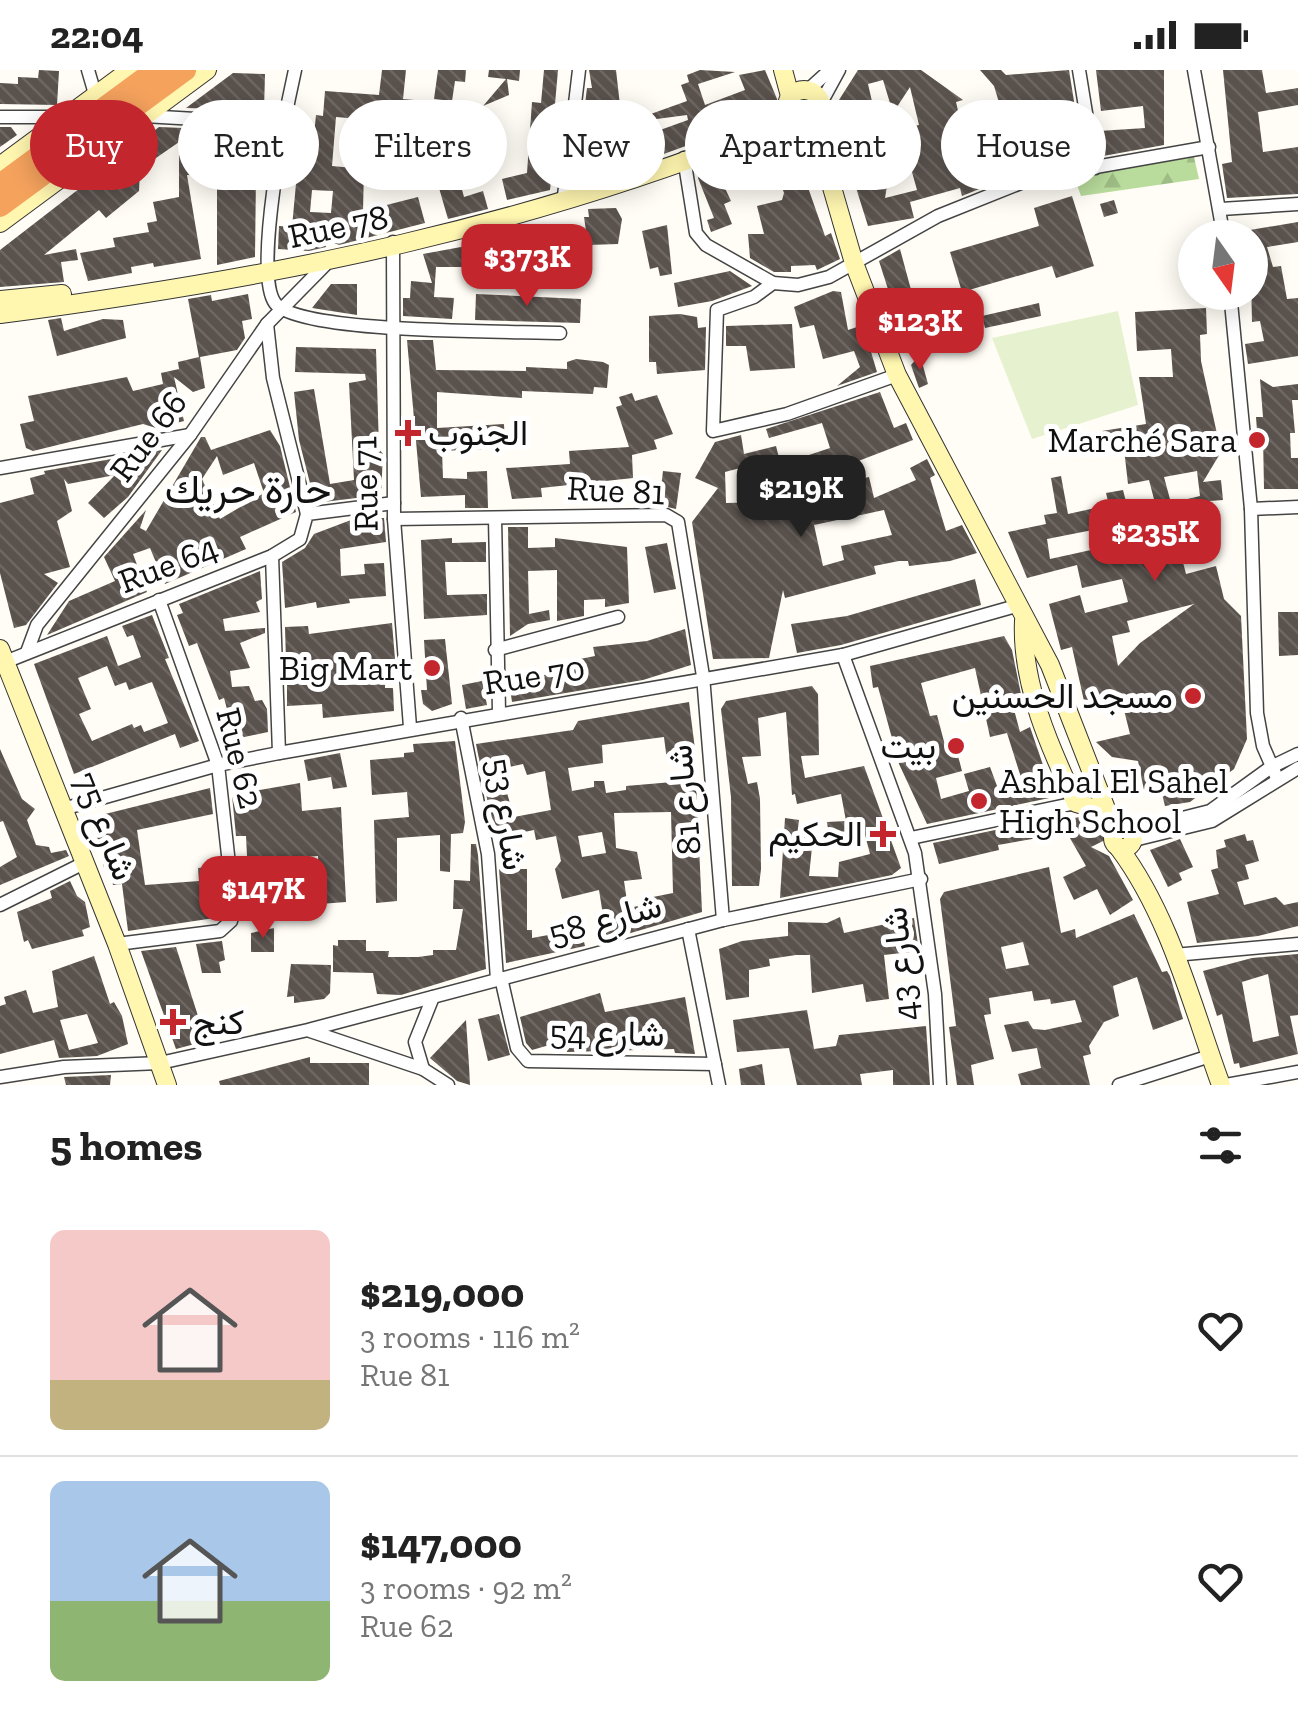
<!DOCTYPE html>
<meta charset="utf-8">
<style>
body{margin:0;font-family:"Zilla Slab",Vazirmatn,serif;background:#f2f2f2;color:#222;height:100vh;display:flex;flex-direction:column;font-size:38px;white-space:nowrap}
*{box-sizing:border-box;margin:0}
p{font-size:32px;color:#767676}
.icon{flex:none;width:55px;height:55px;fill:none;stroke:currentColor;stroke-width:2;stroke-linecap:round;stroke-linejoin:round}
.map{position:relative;height:1015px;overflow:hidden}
.panel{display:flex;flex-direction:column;background:#fff;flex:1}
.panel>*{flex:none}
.guide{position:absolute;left:30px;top:30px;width:1240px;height:90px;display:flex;gap:20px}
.needle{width:65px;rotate:166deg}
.tools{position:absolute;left:1178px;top:150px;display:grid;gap:20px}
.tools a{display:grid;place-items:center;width:90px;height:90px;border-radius:50%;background:#fff;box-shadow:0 5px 25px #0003;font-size:50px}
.price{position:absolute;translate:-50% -85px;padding:0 22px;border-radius:20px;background:#c4262e;color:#fff;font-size:32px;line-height:65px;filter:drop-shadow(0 2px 5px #0008)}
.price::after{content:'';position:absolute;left:50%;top:60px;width:30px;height:22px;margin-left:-15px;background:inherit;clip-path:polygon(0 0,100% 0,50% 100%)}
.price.selected{background:#222;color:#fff}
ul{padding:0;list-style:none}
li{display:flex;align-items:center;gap:30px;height:250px;padding:0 50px}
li+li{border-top:2px solid #e0e0e0}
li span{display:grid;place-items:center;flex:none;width:280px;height:200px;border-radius:15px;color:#555}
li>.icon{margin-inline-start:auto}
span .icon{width:120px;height:120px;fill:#fffc;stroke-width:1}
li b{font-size:42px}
h2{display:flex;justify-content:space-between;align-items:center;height:120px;padding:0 50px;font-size:42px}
.pill{padding:0 35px;border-radius:45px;background:#fff;box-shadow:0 5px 25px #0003;font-size:35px;line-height:90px}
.pill.selected{background:#c4262e;color:#fff}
.status{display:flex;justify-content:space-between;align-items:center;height:70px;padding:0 50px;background:#fff;direction:ltr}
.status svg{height:28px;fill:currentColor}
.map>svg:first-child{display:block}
.forest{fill:url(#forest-firs)}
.pitch{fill:#e6f2cf}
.building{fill:url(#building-back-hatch);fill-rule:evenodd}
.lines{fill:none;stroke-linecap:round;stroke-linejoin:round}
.street-casing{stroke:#444;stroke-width:15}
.secondary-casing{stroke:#333;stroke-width:20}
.highway-casing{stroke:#222;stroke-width:25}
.street{stroke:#fff;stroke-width:12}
.secondary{stroke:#fff6b0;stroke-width:18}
.highway{stroke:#f5a25d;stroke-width:22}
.poi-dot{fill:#c4262e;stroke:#fff;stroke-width:4}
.labels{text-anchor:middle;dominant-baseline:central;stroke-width:10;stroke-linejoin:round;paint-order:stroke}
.street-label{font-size:35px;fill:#111;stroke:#fff}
.poi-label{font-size:35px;fill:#111;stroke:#fff;text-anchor:end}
.quarter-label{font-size:40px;fill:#111;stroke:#fff}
</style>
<div class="status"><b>22:04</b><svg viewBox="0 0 49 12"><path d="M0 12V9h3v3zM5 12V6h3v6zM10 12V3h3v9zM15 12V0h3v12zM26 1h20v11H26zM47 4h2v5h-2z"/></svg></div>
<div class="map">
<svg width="1298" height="1015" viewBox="0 0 1298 1015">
<defs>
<pattern id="forest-firs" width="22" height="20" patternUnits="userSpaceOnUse" patternTransform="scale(2.5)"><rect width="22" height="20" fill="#b9dc9c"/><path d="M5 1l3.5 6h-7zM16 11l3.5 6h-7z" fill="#9ebc85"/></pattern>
<pattern id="building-back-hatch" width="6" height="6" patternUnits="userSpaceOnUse" patternTransform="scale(2.5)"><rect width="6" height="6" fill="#5a524d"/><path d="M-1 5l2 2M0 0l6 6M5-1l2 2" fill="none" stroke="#6d6662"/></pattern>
</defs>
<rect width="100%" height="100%" fill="#fffdf5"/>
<path class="forest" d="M1194,87L1199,109L1081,126L1074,107Z"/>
<path class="pitch" d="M1118,241L1138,335L1032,369L992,268Z"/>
<g class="building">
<path d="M39,0L59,1L57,35L0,34V13L18,14V7L38,8Z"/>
<path d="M382,0H406L403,29L425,31L421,97L380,95L383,51L336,47L332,96L364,99L363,141L418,127L425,153L339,175L327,170L326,177L309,181L278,179L279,156L292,157L298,92L311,94L316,45L323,46L325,21L379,25ZM312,120L333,121L331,143L310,142Z"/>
<path d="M438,0H466L465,12L455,11L452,31L434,29Z"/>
<path d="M489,0H520L519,11L507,9L509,25L483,36L506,9L488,7Z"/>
<path d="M544,0H558L555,34L560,35L550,120L507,130L502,109L527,103L532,32L541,33Z"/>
<path d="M589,0H616L622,53L608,55L610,78L688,50L687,45L649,50L648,45L687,31L681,15L689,12L687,5L700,0L735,2L698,14L705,35L745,20L739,5L765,0L782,41L628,97L620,94V99L613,102L588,104L582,59L587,18H592Z"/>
<path d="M858,0H921L963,30L956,32L963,63L1005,52L994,16L980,0H1001L1006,5L1069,0L1076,44L1040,49L1041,64L1079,62L1083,89L1001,100L1004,109L962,126L960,118L910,132L914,148L868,156L832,41ZM883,10L893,43L910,17L919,55L900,59L917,120L885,128L889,104L882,106L880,98L875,99L870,77L882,75L868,14Z"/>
<path d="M1096,0H1164V75L1103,86L1099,61L1145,58L1143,36L1101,41Z"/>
<path d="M1223,0H1262L1266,23L1298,18V35L1258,42L1263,82L1298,77V124L1227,128L1222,94L1232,92Z"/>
<path d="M233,3L265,4L264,40L186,38Z"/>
<path d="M454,56L487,58L486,81L453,79Z"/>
<path d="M0,57H11L17,65L0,77Z"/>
<path d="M159,57L183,58L182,70L140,99L139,121L106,148L99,140L44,185L76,179L78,190L61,192L64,212L0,217V180Z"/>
<path d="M791,69L825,166L831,163L840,189L817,200L815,195L791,196V202H774L750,188L748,164H764L757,136L782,130L784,123L776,100L762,105L761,101L724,116L731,131L724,134L732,154L711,162L707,150L714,148L698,108L700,101Z"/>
<path d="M248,74L270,75L266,105H256L255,187L217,195V106L187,105L201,189L154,197L153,193L131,197L132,203L88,211L80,183L115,177L113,168L149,162L147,153L157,151L153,132L179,127V75L248,81Z"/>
<path d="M460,112L464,127L483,121L488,139L448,149L439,118Z"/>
<path d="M1072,126L1094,196L1056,208L1052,196L962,222L950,182L1039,156L1034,138Z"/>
<path d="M1114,130L1118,143L1104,147L1100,134Z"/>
<path d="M616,138L622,149L618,174L588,175L584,147H589L588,139Z"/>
<path d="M1298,152V172L1267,177L1273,197L1281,196L1287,229L1298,228V286L1248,294L1245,274L1264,271L1260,251L1252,252L1250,160Z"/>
<path d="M667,155L672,204L660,206L658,197L650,199L642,161Z"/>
<path d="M558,159L562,181L467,197H436L434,227L454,228L452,249L403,246V228H410L411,211L432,213L423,184Z"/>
<path d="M900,179L914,231L894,238L879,191Z"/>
<path d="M730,201L752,216L712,231L678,237L674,213Z"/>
<path d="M331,214H357V245L312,238Z"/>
<path d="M833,221L841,222L848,260L863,255L877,302L837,316L860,297L854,281L823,289L814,255L800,258L794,237Z"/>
<path d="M248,224L252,249L242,251L245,268L237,280L200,287L205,318L193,322L174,307L184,351L156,358L143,354L33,381L26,378L20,354L34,351L28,326L127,307L133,321L163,314L161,303L179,299L178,292L199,287L188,229L211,225L212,231Z"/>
<path d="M476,224L581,229L580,253L475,250Z"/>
<path d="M1039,233L1041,246L985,258L982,246Z"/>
<path d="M1206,238L1207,264L1200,265L1201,291L1221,382L1203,412L1221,410L1223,430L1210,431V437L1189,440L1196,480L1181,484L1186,504L1216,496L1224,529L1241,546L1247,669L1234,699L1190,732L1165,736L1160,716L1144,720L1138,691L1112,687L1096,672L1130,664L1122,632L1086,640L1072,577L1061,580L1049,534L1080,525L1085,543L1128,532L1122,509L1082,518L1077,495L1027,508L1008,462L1046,454L1044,445L1057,443L1051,408L1061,406L1068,444L1109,435L1106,423L1123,420L1129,443L1156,437L1149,410L1128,414L1124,379L1106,382L1102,361L1146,354L1139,307H1173L1171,279L1137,281L1135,242ZM1197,401L1200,426L1171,433L1164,407ZM1128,453L1132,471L1050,489L1047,469ZM1194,534L1140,573L1118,596L1112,566L1130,562L1127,551Z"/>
<path d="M680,244L697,247L698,258L706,257L705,300L657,304L656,292H649V246Z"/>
<path d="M61,248L64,261L103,249L123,250L126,268L57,286L48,250Z"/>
<path d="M792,254L795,298L750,301L746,276H726V256Z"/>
<path d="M407,270H433L436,300L526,301V297L567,299V292L576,289L603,292L609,295L607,318L594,317L593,324L522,321V328L437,322V358L504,354L505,378L442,381L443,408L467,409V402L487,401L488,438H465V425L421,427Z"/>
<path d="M296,277L376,279L379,379L383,384L381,425L315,433L299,370L294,322L314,319L330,414L354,410L349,313L366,310L365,304L295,302Z"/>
<path d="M920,285L928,314L919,318L911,295Z"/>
<path d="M1260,309L1273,317L1298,314V330H1292L1295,363H1290L1291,388H1298V419H1264L1263,365L1257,361L1256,347H1263Z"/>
<path d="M880,322L894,358L906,353L913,370L814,408L806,386L830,378L822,353L769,368L766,359Z"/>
<path d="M632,323L635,331L657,325L673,364L654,370L657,379L632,385L633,408L541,418L542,427L512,429L506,398L570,394L569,381L629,377L616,337L622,335L619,327Z"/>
<path d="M270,360L280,376L296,442L240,467L246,479L165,514L150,478L133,484L147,522L47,565L69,531L115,511L104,487L146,440L140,458L146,461L201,367H205L211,380ZM217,386L223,405L254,393L264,423L220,449L202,409Z"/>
<path d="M741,365L744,384L776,376L786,415L800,417L802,422L869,407L874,428L916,410L910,398L927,389L935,405L930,408L946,461L962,455L977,483L950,491L909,496L908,491H899L874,496L876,504L785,528L783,520L769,588L713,589L692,452L718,418L695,408L715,372ZM763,392L768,432L726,433L725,402ZM884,440L892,465L841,476L844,490L823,496L814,455Z"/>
<path d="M162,380L128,427L104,448L88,433L115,405L68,414L64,409L72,441L57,451L70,497L44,504L58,513L26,555L14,558L0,503V433L34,424L30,408L45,404L44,401Z"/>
<path d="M663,401L681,403L676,439L659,435Z"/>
<path d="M384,448L386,472L340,479L341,506L365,504L364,494L384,493L386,526L349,529L350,533L317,538L316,532L285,538L282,492L305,478L314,464L351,450Z"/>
<path d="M508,457H528V478L555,477V468L627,477L629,533L605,537V529L584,530V546L557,551V500L528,501L529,544L549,540L550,550L528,554L510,566Z"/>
<path d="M452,468V473L486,472V492H445L447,525L487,524V545L424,549L421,470Z"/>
<path d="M667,473L676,519L654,523L645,477Z"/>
<path d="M260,501L262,529L256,532L260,542L223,549L225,561L265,558V563L240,573L250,598L230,601L232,617L249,616L255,631L262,630L267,639L268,662L235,669L224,628L219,630L197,573L189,576L177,545L183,543L179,534Z"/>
<path d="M975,509L981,535L841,575L797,583L791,554L847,546Z"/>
<path d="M1278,542H1298V585L1279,586Z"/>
<path d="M152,545L169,588L165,589L199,671L180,678L175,664L74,704L34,594L107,566L118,596L141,587L133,565L127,567L122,556ZM107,596L115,616L126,612L129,620L152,612L168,653L144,662L141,655L134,658L132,654L92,671L79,644L91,639L78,608Z"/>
<path d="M392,553L395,589H343L345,615L385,614V618H393L394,641L323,648L322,634L287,636V614L319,611V590L286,591L285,557L308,556L309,564Z"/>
<path d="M685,559L691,595L643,610L512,632L508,604L523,601L525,609L572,599L570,591L595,586L593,577L647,571Z"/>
<path d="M1004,566L1012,580L1023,634L1013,636L1020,662L1030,657L1054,727L927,754L899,694L878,617L873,618L870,596ZM975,598L990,667L1007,663L1024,717L1000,724L990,697L964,704L969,721L941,729L936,708L962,701L956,678L947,683L937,645L930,646L921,613Z"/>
<path d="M445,569L452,634L432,641L423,634L421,620H427L424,570Z"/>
<path d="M482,611L487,635L466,639L462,615Z"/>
<path d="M812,616L818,624L819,685L801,686L805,708L864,696L901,798L892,805L780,828L785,748L799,750L797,766L813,768L809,806L838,807L839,792L870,784L864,761L829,766L827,752L846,751L841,724L797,734L795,724L792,725L786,642L758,648L761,686L742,687L748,714L757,712L760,729L761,799L759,816H732L731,727L721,639L726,631Z"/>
<path d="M689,632L696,687L667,691L664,667L602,675L603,693L568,698L572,721L594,717V711H604L606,723L626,720V716L696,710L702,842L607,870L599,820L562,829L555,799L561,791L556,766L536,770L534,760L495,768L476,674L573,660L578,651ZM523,694L527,705L545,701L551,740L514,747L500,699ZM671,742L673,823L653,827L654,833L628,838L624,811L642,809L637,782L616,778L614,743ZM602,762L606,783L582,787L578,766Z"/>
<path d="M455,671L465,752L463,763L451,764L450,802L440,801V765L397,768V831L376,833L374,750L409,747L407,722L372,725L370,690L404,687V683L414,682L413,674Z"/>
<path d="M0,679L22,729L35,739L27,750L36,775L49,777L51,783L66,780L69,786L0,815V797L17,787L3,751L0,752Z"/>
<path d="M340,683L347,717L333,719L331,707L308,711L304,690Z"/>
<path d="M300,713L302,741L341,737L346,832L320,834L318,786L271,790L272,844L250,846L246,766H236L232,725Z"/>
<path d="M210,718L213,744L137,760L145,815L199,811L198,798L217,796L224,837L221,847L128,861L122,814L113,815L109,797L104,798L93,747Z"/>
<path d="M1079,747L1098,753L1105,770L1091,777L1109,786L1133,830L1110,845L1097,819L1074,830L1063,807L1086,796L1067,763L998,775L999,780L939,794L933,773L1052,748L1053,753Z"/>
<path d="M1245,764L1247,771L1253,770L1259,791L1245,795L1249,809L1237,812L1244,835L1276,827L1284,835L1298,832V856L1258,866L1197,873L1187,832L1219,824L1211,800L1218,798L1216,780L1226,777L1224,770Z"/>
<path d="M1180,769L1193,797L1179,803L1182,810L1168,817L1150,780Z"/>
<path d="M471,774H476L478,785L486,899L401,925L377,924L373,903L333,902V875L338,876V870H366V881H389L388,887H418L433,885V880H456L463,839H453L454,810L470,811Z"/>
<path d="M1049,797L1061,863L1075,859L1076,868L1134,844L1162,902L1167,901L1170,906L1183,949L1153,960L1137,907L1113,916L1119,946L1104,952L1089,976L1091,984L1083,986L1090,1015H1021L1018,1004L1041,998L1037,978L1012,982L1004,955L1028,951L1033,959L1045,960L1082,952L1075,930L1051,934L1050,929L1034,931L1032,921L989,928L991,944L984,945L994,989L971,995L974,1015H957L949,957L956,956L940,829L944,822ZM1023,872L1029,895L1006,899L1001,877Z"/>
<path d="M499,799H527V860H532V868L581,859L585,876L506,893Z"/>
<path d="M70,811L77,826L85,832L90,857L82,860L84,866L32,879L28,870L24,872L17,842L52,828L50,821Z"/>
<path d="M840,847L844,863L914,848L919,881L884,885L889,929L866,932L863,914L812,923L810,885H796L769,889L770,896L749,900V927L726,930L719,879L742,871L788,866V852L827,853Z"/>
<path d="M274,858V882H251V863Z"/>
<path d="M222,871L225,890L219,892L221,903H202L196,874Z"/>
<path d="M176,877L206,971L176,979L141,881Z"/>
<path d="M1298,884V945L1290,946L1298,984L1240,998L1239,993L1234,994L1222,944L1217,946L1203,901L1252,888ZM1268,904L1279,966L1253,972L1242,912Z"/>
<path d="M94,886L110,934L114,932L122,946L128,974L97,986L59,988L54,970L0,984V936L6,934L4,927L26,920L33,943L58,937L52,901ZM87,944L98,973L69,980L60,950Z"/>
<path d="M291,894L331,895L330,923L324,929L294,933V926L287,927Z"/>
<path d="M600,923L605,942L685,927L695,984L675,983L674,979L567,982V970L532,980L526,973L520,947Z"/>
<path d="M807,940L814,979L836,976L839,965L926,956L930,1015H893V1000L860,1004L862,1015H797L789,978L737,982L733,950Z"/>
<path d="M499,944L510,985L488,991L478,949Z"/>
<path d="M466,950L469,996L470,1015L457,1011L430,988Z"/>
<path d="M310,987V993H369V1015H220L219,1011Z"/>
<path d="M762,994L765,1015H741L739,999Z"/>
<path d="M111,1005L110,1015H66L64,1007Z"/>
</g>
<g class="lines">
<g class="street-casing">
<g id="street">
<path d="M88,0L95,24"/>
<path d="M295,0C286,40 253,203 275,233C298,264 512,261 560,263"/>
<path d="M1079,0L1095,98"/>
<path d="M1194,0L1224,168"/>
<path d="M808,20L830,0"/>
<path d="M821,33L839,0"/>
<path d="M144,46L283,54"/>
<path d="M0,47H62"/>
<path d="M684,88L696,163L706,175L773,213L798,215L829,207L938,146L1033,108L1209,77"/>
<path d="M564,126L579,0"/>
<path d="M1221,139L1298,134"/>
<path d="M393,172L394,449L410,657"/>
<path d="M773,213L754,227L717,240L713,361L787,344L897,305"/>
<path d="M1230,222L1251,439L1257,643L1263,676L1277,708"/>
<path d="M267,254L273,308L307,444"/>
<path d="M0,398L190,365"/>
<path d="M1251,439L1298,437"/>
<path d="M495,448L499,642"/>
<path d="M394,449L666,445L678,452L703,606L723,850"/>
<path d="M272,486L279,683"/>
<path d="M495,580L618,547"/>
<path d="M27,582L37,555L190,365L267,254L327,193"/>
<path d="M843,585L915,783L935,924L940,1015"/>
<path d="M0,594L272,486L300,469L307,444L394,433"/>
<path d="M461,648L488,784L497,909"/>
<path d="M63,739L218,695L279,683L843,585L1016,536"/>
<path d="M1131,761L1210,741L1271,697L1298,684"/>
<path d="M911,768L1076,733"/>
<path d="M1134,770L1212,751L1298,698"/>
<path d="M0,835L84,793"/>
<path d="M688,859L719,1015"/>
<path d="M117,874L220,861L231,851L234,839L218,695L159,530"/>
<path d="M1174,885L1298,874"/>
<path d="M501,908L517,978L528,991L715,994"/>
<path d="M310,961L423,999L448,1015"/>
<path d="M423,999L415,972L433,927"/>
<path d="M0,1007L64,997L160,993L308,960L723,850L921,809"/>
<path d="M1119,1015L1210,986"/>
<path d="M1226,1015L1298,1002"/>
</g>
</g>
<g class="secondary-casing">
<g id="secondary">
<path d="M783,0L790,26"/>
<circle cx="804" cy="37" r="17"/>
<path d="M813,52L854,193L897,305L1050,595L1115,762"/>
<path d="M0,96L130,0"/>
<path d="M0,153L207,0"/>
<path d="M0,230L62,224"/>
<path d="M0,244C278,208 532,157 792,50"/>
<path d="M1024,551C1021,613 1050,678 1076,733L1106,742"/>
<path d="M0,579L117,874L167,1015"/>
<circle cx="1123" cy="768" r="10"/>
<path d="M1119,778C1170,846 1192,936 1221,1015"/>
</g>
</g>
<g class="highway-casing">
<g id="highway">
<path d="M0,115L156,0"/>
<path d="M0,136L185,0"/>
</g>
</g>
<use href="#street" class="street"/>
<use href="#secondary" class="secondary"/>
<use href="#highway" class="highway"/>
</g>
<g class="poi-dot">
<path d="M403 348h10v10h10v10h-10v10h-10v-10h-10v-10h10z"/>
<circle cx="1257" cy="370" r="10"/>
<circle cx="432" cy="598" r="10"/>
<circle cx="1193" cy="626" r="10"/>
<circle cx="956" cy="676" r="10"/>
<circle cx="979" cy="731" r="10"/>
<path d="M878 749h10v10h10v10h-10v10h-10v-10h-10v-10h10z"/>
<path d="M168 937h10v10h10v10h-10v10h-10v-10h-10v-10h10z"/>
</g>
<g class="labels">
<g class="street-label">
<text transform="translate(338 156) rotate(-12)">Rue 78</text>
<text transform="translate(148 366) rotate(-53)">Rue 66</text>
<text transform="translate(365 414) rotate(-91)">Rue 71</text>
<text transform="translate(616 420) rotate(3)">Rue 81</text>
<text transform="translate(168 494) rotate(-21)">Rue 64</text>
<text transform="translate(534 605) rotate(-9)">Rue 70</text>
<text transform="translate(240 688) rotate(76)">Rue 62</text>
<text transform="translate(684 730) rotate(-95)">شارع 81</text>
<text transform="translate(507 744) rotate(81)">شارع 53</text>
<text transform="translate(105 756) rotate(68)">شارع 75</text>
<text transform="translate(605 849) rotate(-15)">شارع 58</text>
<text transform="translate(900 894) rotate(-96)">شارع 43</text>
<text transform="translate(607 963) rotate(1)">شارع 54</text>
</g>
<g class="poi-label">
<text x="428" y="363" text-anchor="start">الجنوب</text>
<text x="1237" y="370">Marché Sara</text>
<text x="412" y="598">Big Mart</text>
<text x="1173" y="626">مسجد الحسنين</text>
<text x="936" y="676">بيت</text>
<text x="999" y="711" text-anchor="start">Ashbal El Sahel<tspan x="999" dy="40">High School</tspan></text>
<text x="863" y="764">الحكيم</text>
<text x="193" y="952" text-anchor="start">كنج</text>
</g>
<g class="quarter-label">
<text x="248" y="419">حارة حريك</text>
</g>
</g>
</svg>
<div class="tools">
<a><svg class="needle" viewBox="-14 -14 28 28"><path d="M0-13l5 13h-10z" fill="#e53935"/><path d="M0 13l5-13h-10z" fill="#767676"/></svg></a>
</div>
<b class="price" style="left:527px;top:239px">$373K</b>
<b class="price" style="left:920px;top:303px">$123K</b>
<b class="price selected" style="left:801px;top:470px">$219K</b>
<b class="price" style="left:1155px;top:514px">$235K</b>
<b class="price" style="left:263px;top:871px">$147K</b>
<div class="guide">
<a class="pill selected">Buy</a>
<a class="pill">Rent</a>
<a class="pill">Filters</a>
<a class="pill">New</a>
<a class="pill">Apartment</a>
<a class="pill">House</a>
</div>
</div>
<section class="panel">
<h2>5 homes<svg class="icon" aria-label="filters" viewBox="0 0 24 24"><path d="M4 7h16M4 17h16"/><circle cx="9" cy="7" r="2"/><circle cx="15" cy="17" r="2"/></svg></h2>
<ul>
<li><span style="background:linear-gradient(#f6c9c9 75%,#c2b280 0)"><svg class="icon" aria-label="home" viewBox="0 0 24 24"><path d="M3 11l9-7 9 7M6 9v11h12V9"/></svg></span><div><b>$219,000</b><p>3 rooms · 116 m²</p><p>Rue 81</p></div><svg class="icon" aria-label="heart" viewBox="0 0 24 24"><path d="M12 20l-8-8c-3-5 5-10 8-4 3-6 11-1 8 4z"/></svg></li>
<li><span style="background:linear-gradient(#a9c7e8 60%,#8fb573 0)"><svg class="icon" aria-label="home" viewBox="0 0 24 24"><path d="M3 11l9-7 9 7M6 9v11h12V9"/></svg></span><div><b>$147,000</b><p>3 rooms · 92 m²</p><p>Rue 62</p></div><svg class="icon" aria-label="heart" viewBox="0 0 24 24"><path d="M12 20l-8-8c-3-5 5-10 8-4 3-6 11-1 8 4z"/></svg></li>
</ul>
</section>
